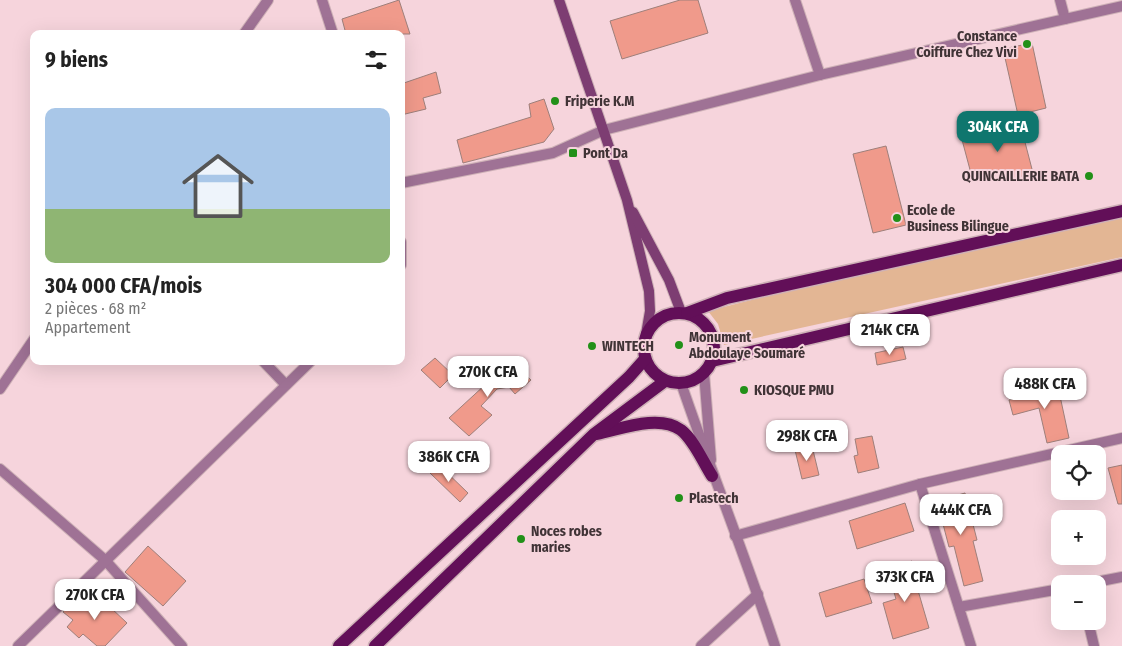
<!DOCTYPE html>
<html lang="fr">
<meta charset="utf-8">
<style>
body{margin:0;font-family:"Fira Sans Condensed",sans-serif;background:#f6f6f6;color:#222;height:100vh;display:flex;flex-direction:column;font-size:19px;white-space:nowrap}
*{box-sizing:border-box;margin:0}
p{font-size:16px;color:#767676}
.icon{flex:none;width:28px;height:28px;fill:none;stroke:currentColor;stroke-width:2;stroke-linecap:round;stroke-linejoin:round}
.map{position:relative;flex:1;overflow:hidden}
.drawer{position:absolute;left:30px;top:30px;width:375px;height:335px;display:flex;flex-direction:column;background:#fff;border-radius:10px;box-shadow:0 5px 20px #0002}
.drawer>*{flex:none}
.tools{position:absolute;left:1051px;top:445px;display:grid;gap:10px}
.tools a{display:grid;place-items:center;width:55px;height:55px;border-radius:10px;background:#fff;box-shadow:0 5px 20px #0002;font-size:25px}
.price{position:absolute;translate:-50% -42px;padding:0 11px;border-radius:10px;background:#fff;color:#222;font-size:16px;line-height:32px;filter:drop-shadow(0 1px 2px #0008)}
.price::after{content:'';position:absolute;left:50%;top:30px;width:15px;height:11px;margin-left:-8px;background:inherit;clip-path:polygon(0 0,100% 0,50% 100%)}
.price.on{background:#0f766e;color:#fff}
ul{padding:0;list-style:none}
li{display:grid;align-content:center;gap:10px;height:265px;padding:0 15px}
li+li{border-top:1px solid #e0e0e0}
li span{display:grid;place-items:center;height:155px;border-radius:10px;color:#555}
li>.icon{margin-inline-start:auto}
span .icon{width:90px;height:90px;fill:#fffc;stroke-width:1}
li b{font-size:21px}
h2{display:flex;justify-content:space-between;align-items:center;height:60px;padding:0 15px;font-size:21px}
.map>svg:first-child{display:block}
.green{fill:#e3b694}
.building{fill:#f09a8b;stroke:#9e7f7a}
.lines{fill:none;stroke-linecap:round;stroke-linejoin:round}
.minor-casing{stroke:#ceb1b7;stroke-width:12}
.secondary-casing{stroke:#ceb1b7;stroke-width:12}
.primary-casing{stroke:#ceb1b7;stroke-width:15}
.minor{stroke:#9f7295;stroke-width:10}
.secondary{stroke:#7d3d72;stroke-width:10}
.primary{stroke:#620f58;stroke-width:12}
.poi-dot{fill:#229018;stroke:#f6d4dc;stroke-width:2}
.labels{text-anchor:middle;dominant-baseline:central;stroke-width:4;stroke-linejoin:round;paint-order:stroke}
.poi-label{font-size:14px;font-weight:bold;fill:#403336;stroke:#f6d4dc;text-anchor:start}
</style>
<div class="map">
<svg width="1122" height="646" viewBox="0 0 1122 646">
<rect width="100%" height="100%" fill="#f6d4dc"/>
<path class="green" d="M1122,218V257L724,345L718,324L708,311L802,287Z"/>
<g class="building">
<path d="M399,0L410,34H346L342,19Z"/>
<path d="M680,0H698L708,33L622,59L610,21Z"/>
<path d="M1032,43L1046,108L1018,115L1003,49Z"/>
<path d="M436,72L441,93L423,98L426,109L401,115V84Z"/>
<path d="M544,99L554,129L544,142L463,163L457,140L531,117L529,104Z"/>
<path d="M1020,123L1033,173L1004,181L1002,173L973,181L961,136Z"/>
<path d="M886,146L906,225L873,233L853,154Z"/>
<path d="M903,347L906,359L877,365L875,353Z"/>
<path d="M435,358L453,375L440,388L421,370Z"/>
<path d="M511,361L531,380L515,394L509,387L497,389L481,406L492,415L469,436L449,418Z"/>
<path d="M1057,382L1069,438L1047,443L1039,408L1013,415L1009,400L1033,393L1032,386Z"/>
<path d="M872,436L879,468L858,473L854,456L858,455L855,439Z"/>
<path d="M812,446L819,475L802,479L795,450Z"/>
<path d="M438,464L468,493L460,502L430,473Z"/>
<path d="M1122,465V504H1118L1108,468Z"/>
<path d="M965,493L977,540L973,541L983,581L964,586L954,546L949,547L937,501Z"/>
<path d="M905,503L914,531L857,549L849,521Z"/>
<path d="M148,546L186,581L163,606L125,572Z"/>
<path d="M912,561L919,587H917L929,628L893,639L883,603L896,599L887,569Z"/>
<path d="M864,579L872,603L826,617L819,593Z"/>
<path d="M94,592L127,623L105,646H97L83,634L79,638L67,627L73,620L63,612L74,601L80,607Z"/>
</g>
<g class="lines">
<g class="minor-casing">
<g id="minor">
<path d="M322,0L333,34"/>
<path d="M795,0L820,75"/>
<path d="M1060,0L1065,19"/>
<path d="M244,34L268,0"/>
<path d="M401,183L553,153L604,130L820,75L1122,6"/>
<path d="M401,242V265"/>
<path d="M263,361L286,385"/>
<path d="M704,373L711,460"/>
<path d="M681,383C711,471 746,558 775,646"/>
<path d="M0,389L34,339"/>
<path d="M0,469L105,560L182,646"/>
<path d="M920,484L971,646"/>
<path d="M735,536L920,484L1122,438"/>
<path d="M1086,584L1122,577"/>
<path d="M959,607L1060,589"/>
<path d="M1088,621L1094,646"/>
<path d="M18,646L311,361"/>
<path d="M701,646L758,594"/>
</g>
</g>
<g class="secondary-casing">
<g id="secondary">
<path d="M559,0L627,200L649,291L650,311L646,334"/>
<path d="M633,212L669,280L681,312"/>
</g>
</g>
<g class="primary-casing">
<g id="primary">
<circle cx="679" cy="348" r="35"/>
<path d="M687,313L727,298L1122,211"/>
<path d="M712,361L1122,265"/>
<path d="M597,434C621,429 659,414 681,430C694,440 703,462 712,476"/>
<path d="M339,646L629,377L645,359"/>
<path d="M375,646L594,434L665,381"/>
</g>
</g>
<use href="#minor" class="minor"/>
<use href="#secondary" class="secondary"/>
<use href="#primary" class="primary"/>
</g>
<g class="poi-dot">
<circle cx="1027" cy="44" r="5"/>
<circle cx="555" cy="101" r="5"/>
<rect x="568" y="148" width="10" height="10" rx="2.5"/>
<circle cx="1089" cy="176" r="5"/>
<circle cx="897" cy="218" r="5"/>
<circle cx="679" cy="345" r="5"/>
<circle cx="592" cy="346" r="5"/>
<circle cx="744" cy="390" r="5"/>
<circle cx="679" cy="498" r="5"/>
<circle cx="521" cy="539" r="5"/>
</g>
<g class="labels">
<g class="poi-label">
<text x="1017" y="36" text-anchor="end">Constance<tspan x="1017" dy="16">Coiffure Chez Vivi</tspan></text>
<text x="565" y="101">Friperie K.M</text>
<text x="583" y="153">Pont Da</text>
<text x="1079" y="176" text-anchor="end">QUINCAILLERIE BATA</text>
<text x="907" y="210">Ecole de<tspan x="907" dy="16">Business Bilingue</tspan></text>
<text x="689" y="337">Monument<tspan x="689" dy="16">Abdoulaye Soumaré</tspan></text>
<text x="602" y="346">WINTECH</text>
<text x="754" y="390">KIOSQUE PMU</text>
<text x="689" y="498">Plastech</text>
<text x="531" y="531">Noces robes<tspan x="531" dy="16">maries</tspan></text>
</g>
</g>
</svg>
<div class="tools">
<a><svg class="icon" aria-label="locate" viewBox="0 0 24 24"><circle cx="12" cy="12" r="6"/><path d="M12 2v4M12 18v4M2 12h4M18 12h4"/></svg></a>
<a>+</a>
<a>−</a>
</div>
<b class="price on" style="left:998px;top:153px">304K CFA</b>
<b class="price" style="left:890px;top:356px">214K CFA</b>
<b class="price" style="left:488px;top:398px">270K CFA</b>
<b class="price" style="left:1045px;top:410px">488K CFA</b>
<b class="price" style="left:807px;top:462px">298K CFA</b>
<b class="price" style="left:449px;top:483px">386K CFA</b>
<b class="price" style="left:961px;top:536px">444K CFA</b>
<b class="price" style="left:905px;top:603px">373K CFA</b>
<b class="price" style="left:95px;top:621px">270K CFA</b>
<section class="drawer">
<h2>9 biens<svg class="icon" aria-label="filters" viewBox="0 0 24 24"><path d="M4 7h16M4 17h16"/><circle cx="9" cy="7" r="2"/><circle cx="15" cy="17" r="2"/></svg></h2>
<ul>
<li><span style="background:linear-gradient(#a9c7e8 65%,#8fb573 0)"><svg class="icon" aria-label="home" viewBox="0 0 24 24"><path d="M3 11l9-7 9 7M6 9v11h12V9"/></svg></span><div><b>304 000 CFA/mois</b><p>2 pièces · 68 m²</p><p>Appartement</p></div></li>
</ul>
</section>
</div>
